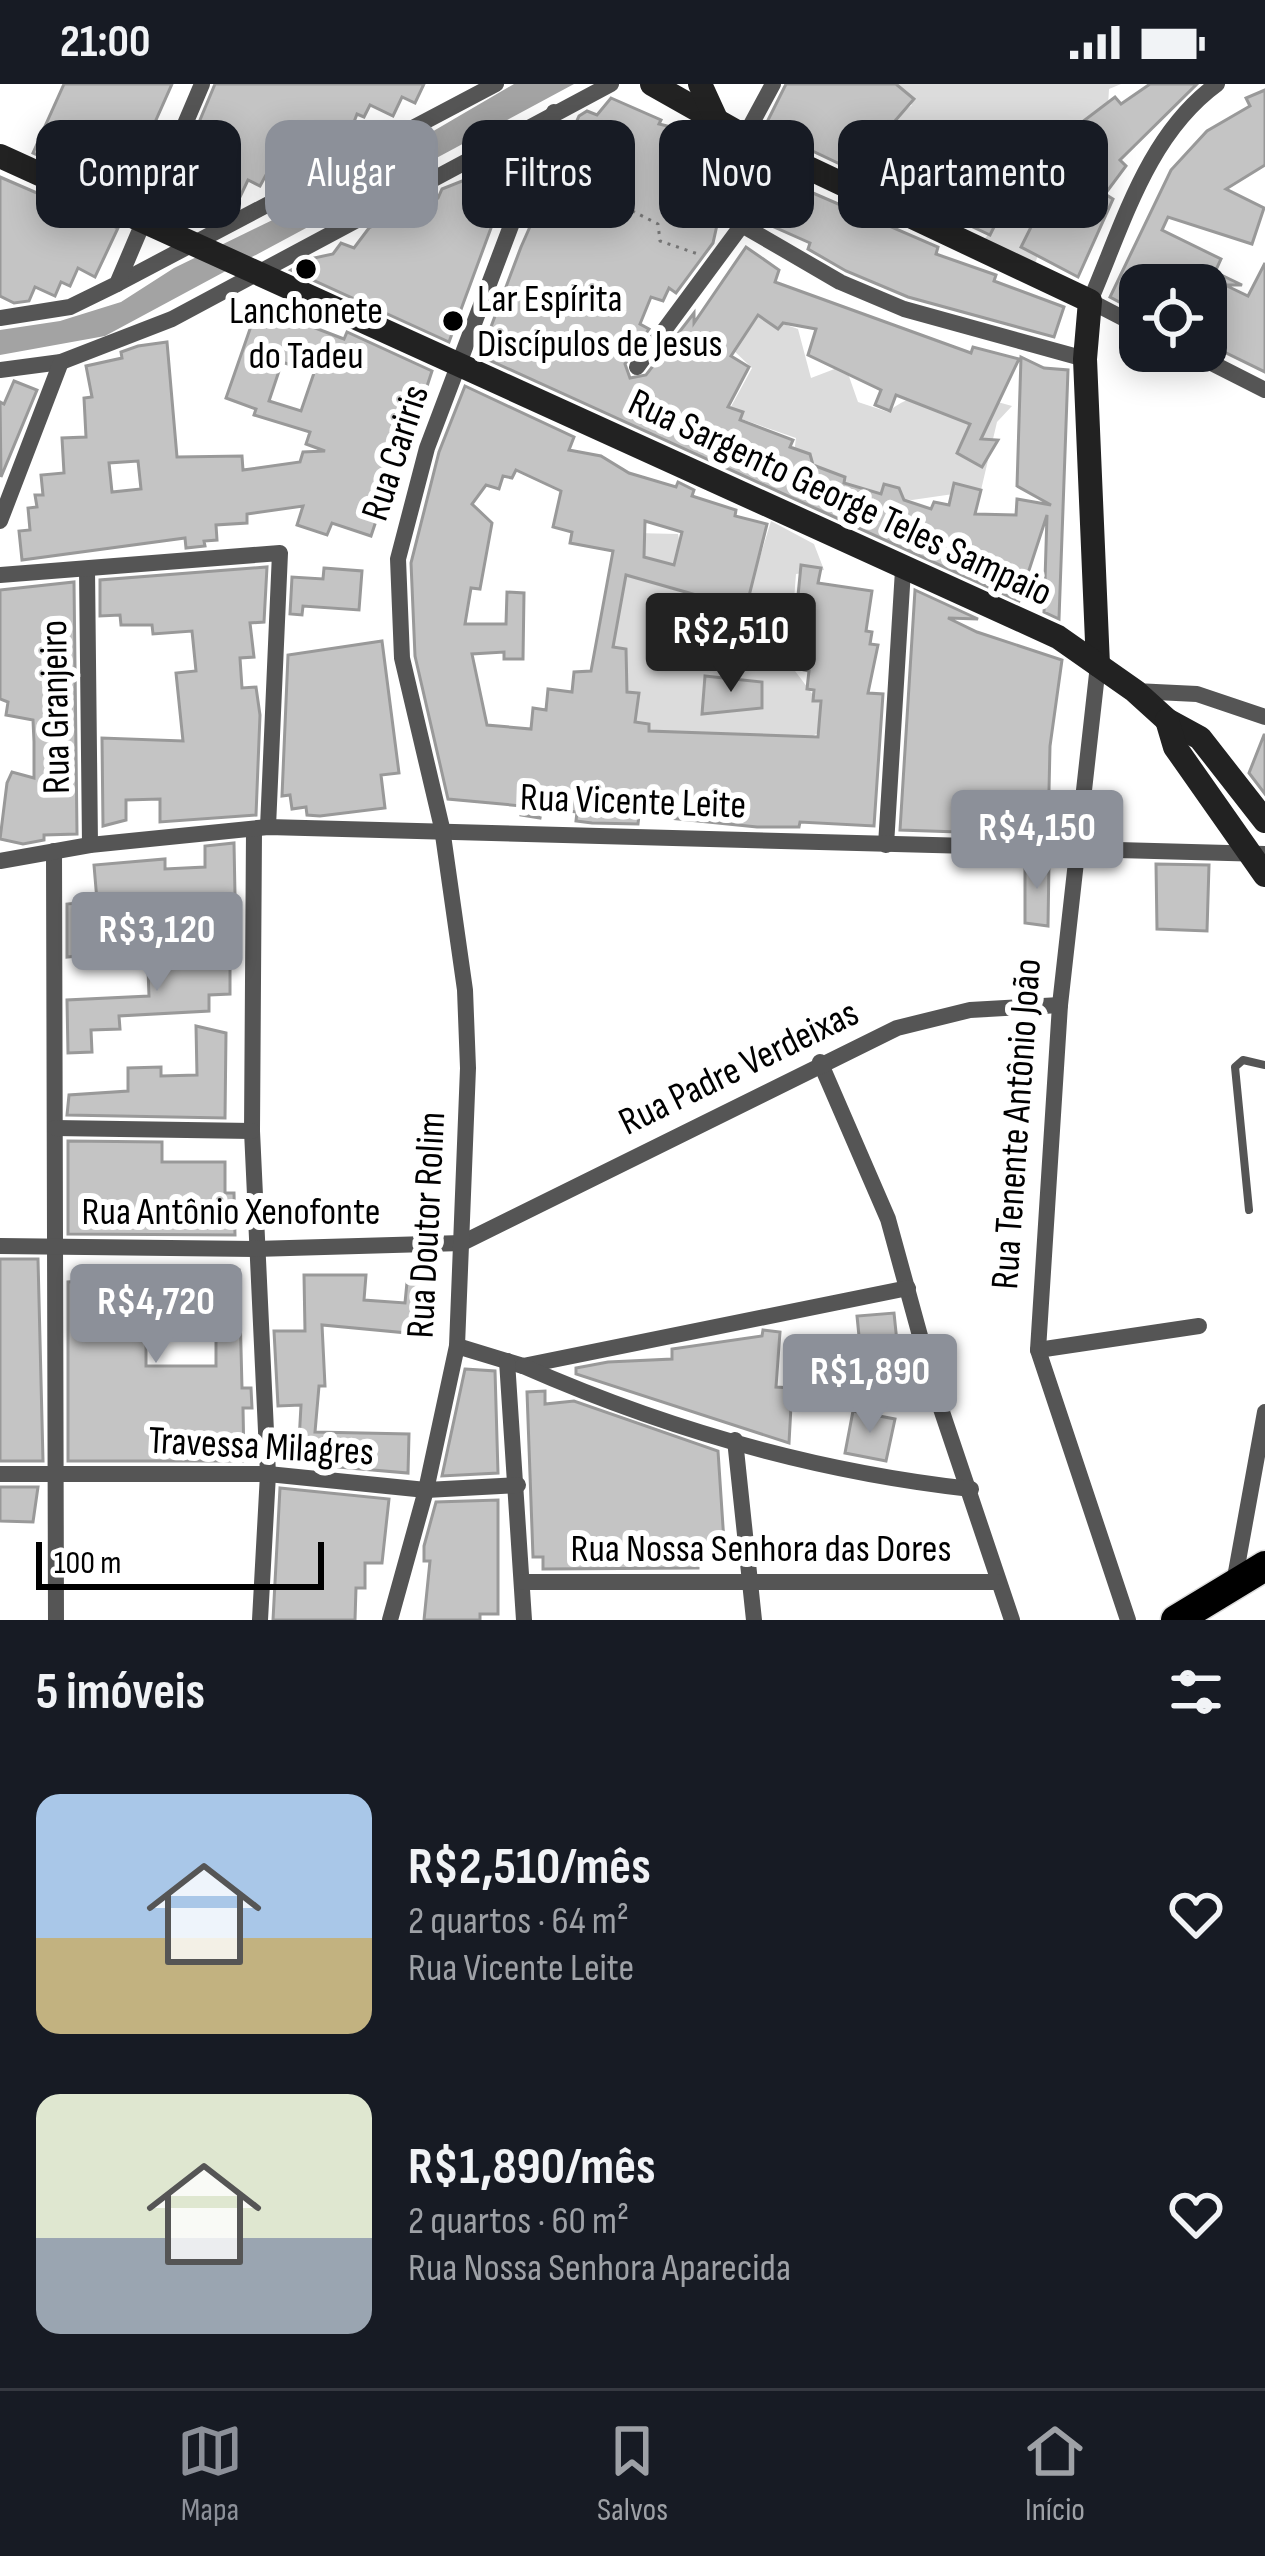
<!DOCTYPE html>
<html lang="pt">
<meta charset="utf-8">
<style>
body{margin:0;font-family:"Sofia Sans Condensed",sans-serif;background:#20242c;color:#f1f3f6;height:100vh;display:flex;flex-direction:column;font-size:45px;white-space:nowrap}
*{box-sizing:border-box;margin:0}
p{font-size:39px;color:#9ea1a6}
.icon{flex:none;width:66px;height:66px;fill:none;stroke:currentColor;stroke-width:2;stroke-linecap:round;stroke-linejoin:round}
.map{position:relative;height:1536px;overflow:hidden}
.panel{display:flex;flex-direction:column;background:#171b24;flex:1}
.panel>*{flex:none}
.top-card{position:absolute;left:36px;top:36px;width:1194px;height:108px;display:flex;gap:24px}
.fabs{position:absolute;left:1119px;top:180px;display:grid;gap:24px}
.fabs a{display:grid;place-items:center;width:108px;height:108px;border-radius:24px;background:#171b24;box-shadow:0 6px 30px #0003;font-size:60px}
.scale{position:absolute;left:36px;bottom:30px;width:288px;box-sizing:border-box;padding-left:12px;border:6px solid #000;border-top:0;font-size:33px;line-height:42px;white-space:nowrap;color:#000;-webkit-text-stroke:9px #fff;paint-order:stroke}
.price{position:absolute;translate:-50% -102px;padding:0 27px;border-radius:12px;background:#8c9099;color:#fff;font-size:39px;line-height:78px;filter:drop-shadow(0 3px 6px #0008)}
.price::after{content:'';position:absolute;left:50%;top:72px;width:36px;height:27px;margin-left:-18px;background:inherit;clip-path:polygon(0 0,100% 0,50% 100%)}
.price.current{background:#222;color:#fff}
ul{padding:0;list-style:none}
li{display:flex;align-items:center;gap:36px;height:300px;padding:0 36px}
li span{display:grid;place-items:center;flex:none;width:336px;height:240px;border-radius:24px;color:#555}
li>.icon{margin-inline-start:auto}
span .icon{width:144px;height:144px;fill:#fffc;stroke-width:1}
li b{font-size:51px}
h2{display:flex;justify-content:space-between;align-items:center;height:144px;padding:0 36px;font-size:51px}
.pill{padding:0 42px;border-radius:24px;background:#171b24;box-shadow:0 6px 30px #0003;font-size:42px;line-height:108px}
.pill.current{background:#8c9099;color:#fff}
.status{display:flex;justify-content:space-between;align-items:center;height:84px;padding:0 60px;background:#171b24;direction:ltr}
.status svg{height:33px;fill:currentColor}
.dock{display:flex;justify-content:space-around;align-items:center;height:168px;border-top:3px solid #363941;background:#171b24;font-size:33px;color:#9ea1a6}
.dock a{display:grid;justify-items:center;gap:6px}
.dock .current{color:#8c9099}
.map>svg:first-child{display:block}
.green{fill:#dcdcdc}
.water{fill:#a3a3a3}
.building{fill:#c4c4c4;stroke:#999;stroke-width:3;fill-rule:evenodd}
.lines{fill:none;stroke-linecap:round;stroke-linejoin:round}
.highway-casing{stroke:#dbdbdb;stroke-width:33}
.path{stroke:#777;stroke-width:3;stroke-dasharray:3 6;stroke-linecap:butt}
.lane{stroke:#555;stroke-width:8}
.street{stroke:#555;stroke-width:16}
.secondary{stroke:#222;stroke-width:24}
.highway{stroke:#000;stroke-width:30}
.poi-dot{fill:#000;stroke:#fff;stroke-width:4.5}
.labels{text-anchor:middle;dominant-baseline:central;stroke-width:12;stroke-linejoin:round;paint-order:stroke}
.poi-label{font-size:39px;fill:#000;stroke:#fff;text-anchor:start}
.street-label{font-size:39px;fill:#000;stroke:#fff}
</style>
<div class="status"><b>21:00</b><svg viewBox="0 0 49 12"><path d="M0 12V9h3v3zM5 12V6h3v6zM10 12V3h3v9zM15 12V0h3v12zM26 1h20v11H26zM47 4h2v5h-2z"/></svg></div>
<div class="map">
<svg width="1265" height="1536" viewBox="0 0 1265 1536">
<rect width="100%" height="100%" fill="#fff"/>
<g class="green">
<path d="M890,0H1121L1109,5L1108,22L1033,99L1049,112L1050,135L1035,180L984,156L1003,130L999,113L982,108L967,76L893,36L912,21Z"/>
<path d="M746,227L798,245L811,294L845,281L858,318L888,328C925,297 969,311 1012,322L997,338L981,406L912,416L822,407L793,377L796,354L727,330L752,284L730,263Z"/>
<path d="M771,437L814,460L824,486L796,490L789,579L820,620V648L779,670L625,647L607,593L634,449L678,450L684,480L713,510L700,538L719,540L728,524L743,529Z"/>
</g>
<path class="water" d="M514,0H574L105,252L0,271V246L60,237L121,218L174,184L324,111Z"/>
<g class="building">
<path d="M64,0H172L123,110L33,69Z"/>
<path d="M215,0H424L415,19L402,13L393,32L370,21L364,33L357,30L345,62L323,72L295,59L275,95L266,91L260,102L248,96L239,115L205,99L186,138L162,127Z"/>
<path d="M786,0H896L914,15L888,45L901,51L896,61L928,77L938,59L987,87L978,104L1006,119L990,151L764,44Z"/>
<path d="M1150,0H1197L1120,76L1126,82L1105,110L1113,115L1078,193L1021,163L1037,131L1044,135L1058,107L1040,98L1048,82L1058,87L1072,62L1065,51L1115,13L1121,20Z"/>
<path d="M1265,6V81L1226,105L1264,124L1252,160L1168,133L1162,146L1221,175L1215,188L1242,201H1225L1248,212L1265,179V288L1206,259V201H1140V229L1110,213L1171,86L1207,47L1250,22L1246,14Z"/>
<path d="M611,14L661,36L659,40L692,48L690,56L735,66L720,129L684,117L717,141L713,159L676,209L669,204L663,217L651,213L640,240L649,245L625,280L630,294L646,291L694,229V239L746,163L779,186L775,198L971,269L973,263L1019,275L981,355L998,356L982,383L957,369L970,340L896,311L890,327L875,321L881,306L808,271L816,245L783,239L778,245L758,231L731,272L749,283L728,323L743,328L740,336L793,356L790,363L810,370L813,381L845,393L844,399L881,410L884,400L899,404L904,416L931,425L934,418L949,421L954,399L981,406L975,430L1016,431L1017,415L1051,421L1017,402L1021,273L1044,284L1068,286L1059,535L1044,528L1047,431L1019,517L480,272L521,163L579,32L587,27L597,31Z"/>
<path d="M514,66L519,68L449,258L291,186L300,181L309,185L314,174L333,170L341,159L354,164L369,144L409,123L418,127L422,115L438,114L442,105L475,92Z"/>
<path d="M769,90L938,163L936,170L996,191L994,197L1064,223L1054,253L908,213L846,187L808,165L810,159L756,135Z"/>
<path d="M0,93L118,144L95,193L78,184L70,202L61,198L55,212L35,203L29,217L14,219L0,212Z"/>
<path d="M258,222L344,255L347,248L432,287L394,403L388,401L371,452L332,439L327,451L297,441L303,422L247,430V439L216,441L217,456L204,457L205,462L186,464L185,454L22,476L19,447L30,446L28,424L37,423L35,411H43L41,391L64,389L62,354L86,353L84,314L92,313L86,282L122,274L121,268L138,262L167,258L177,373L242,372L243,386L300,378L303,368L325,367L306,360L310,348L254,331L256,325L226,314ZM282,278L314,289L301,327L269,317ZM138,377L141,405L112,408L109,379Z"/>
<path d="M14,297L37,306L1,393L0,318L4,320Z"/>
<path d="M465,302L574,353L569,366L601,372L629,389L676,403L678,398L694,406L692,412L736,426L735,432L767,440L746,524L729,520L726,531L703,525V513L626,491L613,563L626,565L627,608L639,609L635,638L649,640V647L818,653L821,617H813L814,606L807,605L809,587L791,583L801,481L821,484L818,499L872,507L866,547L872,548L870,560L878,561L868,609L883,610L874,742L800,738L799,743H757L639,731L638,740L592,739L576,737L577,728L542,724L540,734L521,731L522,722L448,715L415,572L411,479L439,368ZM516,386L561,407L553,443L572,448L570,459L613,467L591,587L574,588L572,608L548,605L546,626L533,624L531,645L487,641L472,570L504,568V575H523L524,509L507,508L506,540H465L471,504L480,505L492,439L472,420L486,401L499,405L503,392L512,394ZM645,437L682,448L674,481L644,473Z"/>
<path d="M267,483L264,538L250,539L254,573L240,574L242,604L256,603L260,631L256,731L160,738V715L126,716V736L103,742L102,654L183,657L176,589L196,587L192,547L153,550L152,541H121L120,531L100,532V496Z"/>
<path d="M324,484L362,487L359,526L303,522L302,531L290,530L292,493L323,495Z"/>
<path d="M74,498L77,750L44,751V756L23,760L0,755L7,699L12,688L34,694V658L33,636L6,631L8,618L0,615V506Z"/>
<path d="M915,506L978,535L948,534L977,548L1062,576L1050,662L1048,751L900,746Z"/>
<path d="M382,557L399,689L381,691L385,724L320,732L307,731L306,723L292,725L290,711L282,712L288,571Z"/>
<path d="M705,592L762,598V624L702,630Z"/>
<path d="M1264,651H1265V710L1249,689Z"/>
<path d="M234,759L235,811L206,812L207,846H140L141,866L67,873V820L97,817L94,781L165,775V785L205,783V762Z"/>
<path d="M1025,776L1049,777L1048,842L1025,839Z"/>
<path d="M1156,780L1209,781L1207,847L1157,845Z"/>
<path d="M230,851V910L209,911V927L119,932L120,945L91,946L92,968L68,969L67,916L149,912L148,885L196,883L194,853Z"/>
<path d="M196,942L226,949L225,1034L67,1031L69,1011L128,1007V984L161,983V992L197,991Z"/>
<path d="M68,1057L162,1058V1078H225V1109H234L235,1151L68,1150Z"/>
<path d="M0,1175H38L43,1377H0Z"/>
<path d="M82,1185L239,1186L242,1304H251L252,1324H243L244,1377H68V1198L82,1197ZM146,1226H216V1282H146Z"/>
<path d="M408,1188L434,1191L429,1251L322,1241L325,1302H319L315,1348L409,1350L408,1389L280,1378L298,1376L301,1321L278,1322L274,1247H305L304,1191H366L364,1216L405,1219Z"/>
<path d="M894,1229L897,1258L860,1262L857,1232Z"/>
<path d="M763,1246L780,1248L776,1303L792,1304L789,1359L576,1290V1284L608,1278L672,1275V1265L762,1252Z"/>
<path d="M465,1285L495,1287L498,1389L442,1392Z"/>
<path d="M545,1307V1320L574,1317L718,1367L725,1473L698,1474V1484L543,1485V1473H533L527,1308Z"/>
<path d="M853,1327L895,1335L886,1377L845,1369Z"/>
<path d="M0,1403H38L33,1438L0,1437Z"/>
<path d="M280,1404L389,1415L382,1479H365V1504H356L355,1536H273Z"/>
<path d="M498,1416V1530H480V1536H424L430,1477H424V1462L436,1418Z"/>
</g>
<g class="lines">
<g class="highway-casing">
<path id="highway" d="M1176,1536L1265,1482"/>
</g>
<path class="path" d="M552,86L658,140L660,157L698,170"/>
<path class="lane" d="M1249,1126L1235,983L1243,976L1265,981"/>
<g class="street">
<path d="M746,50L773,0"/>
<path d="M742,141L840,198L904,225L1085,275"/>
<path d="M117,200L496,0"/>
<path d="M0,234L70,223L117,200L202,0"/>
<path d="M1140,243L1090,217C1123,141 1147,51 1217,0"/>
<path d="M1188,267L1265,306"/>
<path d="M637,283L742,141L760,61"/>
<path d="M0,286L61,278L172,235L611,0"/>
<path d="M0,437L61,278"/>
<path d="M87,485L90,761"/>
<path d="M0,491L280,469L268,743"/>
<path d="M1098,581L1060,921L1038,1266L1128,1536"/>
<path d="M1135,607L1197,610L1265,633"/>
<path d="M254,747L252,1047L268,1390L260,1536"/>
<path d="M886,761L903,486"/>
<path d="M54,767L56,1536"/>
<path d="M0,777L90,761L268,743L1265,770"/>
<path d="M820,978L888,1135L936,1310L1012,1536"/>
<path d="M55,1044L252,1047"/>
<path d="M0,1162L255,1165L462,1159L897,944L970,926L1060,921"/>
<path d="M457,1262L523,1282L908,1204"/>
<path d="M1038,1266L1199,1242"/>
<path d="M507,1277L524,1536"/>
<path d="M523,1282C664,1344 817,1388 971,1405"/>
<path d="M735,1356L754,1536"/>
<path d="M0,1390H268L426,1406L518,1401"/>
<path d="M524,1498H997"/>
<path d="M1234,1499L1265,1328"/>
<path d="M390,1536L426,1406L457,1262L468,984L465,906L442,744L402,574L398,475L427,364L554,28"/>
</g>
<g class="secondary">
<path d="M652,0L760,61L1090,217L1085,275L1098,581"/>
<path d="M700,0L716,35"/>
<path d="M0,72L1058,553L1135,607L1167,636L1200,654L1265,737"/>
<path d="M1167,636L1175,663L1265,791"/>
</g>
<use href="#highway" class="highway"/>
</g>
<g class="poi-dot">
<circle cx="306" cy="185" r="12"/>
<circle cx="453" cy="237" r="12"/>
</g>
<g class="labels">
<g class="poi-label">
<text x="477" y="215">Lar Espírita<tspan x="477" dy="45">Discípulos de Jesus</tspan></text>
<text x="306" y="227" text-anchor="middle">Lanchonete<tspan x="306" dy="45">do Tadeu</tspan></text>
</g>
<g class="street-label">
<text transform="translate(396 369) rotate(-72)">Rua Cariris</text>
<text transform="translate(840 414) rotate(25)">Rua Sargento George Teles Sampaio</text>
<text transform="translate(56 623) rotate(-91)">Rua Granjeiro</text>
<text transform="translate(633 718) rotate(2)">Rua Vicente Leite</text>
<text transform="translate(739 984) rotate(-26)">Rua Padre Verdeixas</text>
<text transform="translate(1017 1040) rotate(-86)">Rua Tenente Antônio João</text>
<text x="231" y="1128">Rua Antônio Xenofonte</text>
<text transform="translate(427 1141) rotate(-87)">Rua Doutor Rolim</text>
<text transform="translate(261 1363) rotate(3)">Travessa Milagres</text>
<text x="761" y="1465">Rua Nossa Senhora das Dores</text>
</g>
</g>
</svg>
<div class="fabs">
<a><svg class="icon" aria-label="locate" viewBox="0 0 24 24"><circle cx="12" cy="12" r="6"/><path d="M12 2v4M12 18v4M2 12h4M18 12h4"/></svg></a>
</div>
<div class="scale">100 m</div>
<b class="price current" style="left:731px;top:611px">R$2,510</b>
<b class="price" style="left:1037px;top:808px">R$4,150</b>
<b class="price" style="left:157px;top:910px">R$3,120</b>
<b class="price" style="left:156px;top:1282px">R$4,720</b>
<b class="price" style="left:870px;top:1352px">R$1,890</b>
<div class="top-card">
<a class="pill">Comprar</a>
<a class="pill current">Alugar</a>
<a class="pill">Filtros</a>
<a class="pill">Novo</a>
<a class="pill">Apartamento</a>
</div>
</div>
<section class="panel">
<h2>5 imóveis<svg class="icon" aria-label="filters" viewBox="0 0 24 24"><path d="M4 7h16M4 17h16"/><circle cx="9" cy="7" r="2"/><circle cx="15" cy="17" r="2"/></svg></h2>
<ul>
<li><span style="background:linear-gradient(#a9c7e8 60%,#c2b280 0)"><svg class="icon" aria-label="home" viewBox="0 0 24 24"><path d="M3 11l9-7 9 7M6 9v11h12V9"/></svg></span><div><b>R$2,510/mês</b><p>2 quartos · 64 m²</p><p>Rua Vicente Leite</p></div><svg class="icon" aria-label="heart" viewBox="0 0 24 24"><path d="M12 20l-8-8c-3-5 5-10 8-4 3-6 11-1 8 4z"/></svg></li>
<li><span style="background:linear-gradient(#dfe7d0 60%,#9aa5b1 0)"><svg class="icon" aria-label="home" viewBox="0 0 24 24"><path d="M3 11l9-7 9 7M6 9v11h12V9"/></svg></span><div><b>R$1,890/mês</b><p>2 quartos · 60 m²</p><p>Rua Nossa Senhora Aparecida</p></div><svg class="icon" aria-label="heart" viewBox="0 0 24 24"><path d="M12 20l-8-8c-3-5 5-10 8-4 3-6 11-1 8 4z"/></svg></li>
</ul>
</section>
<nav class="dock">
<a class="current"><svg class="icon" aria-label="map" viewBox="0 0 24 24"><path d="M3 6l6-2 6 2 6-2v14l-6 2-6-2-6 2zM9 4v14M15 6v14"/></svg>Mapa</a>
<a><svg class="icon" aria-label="saved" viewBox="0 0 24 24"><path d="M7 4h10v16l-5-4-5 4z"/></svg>Salvos</a>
<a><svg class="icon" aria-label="home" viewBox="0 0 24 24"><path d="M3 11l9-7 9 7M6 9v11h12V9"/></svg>Início</a>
</nav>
